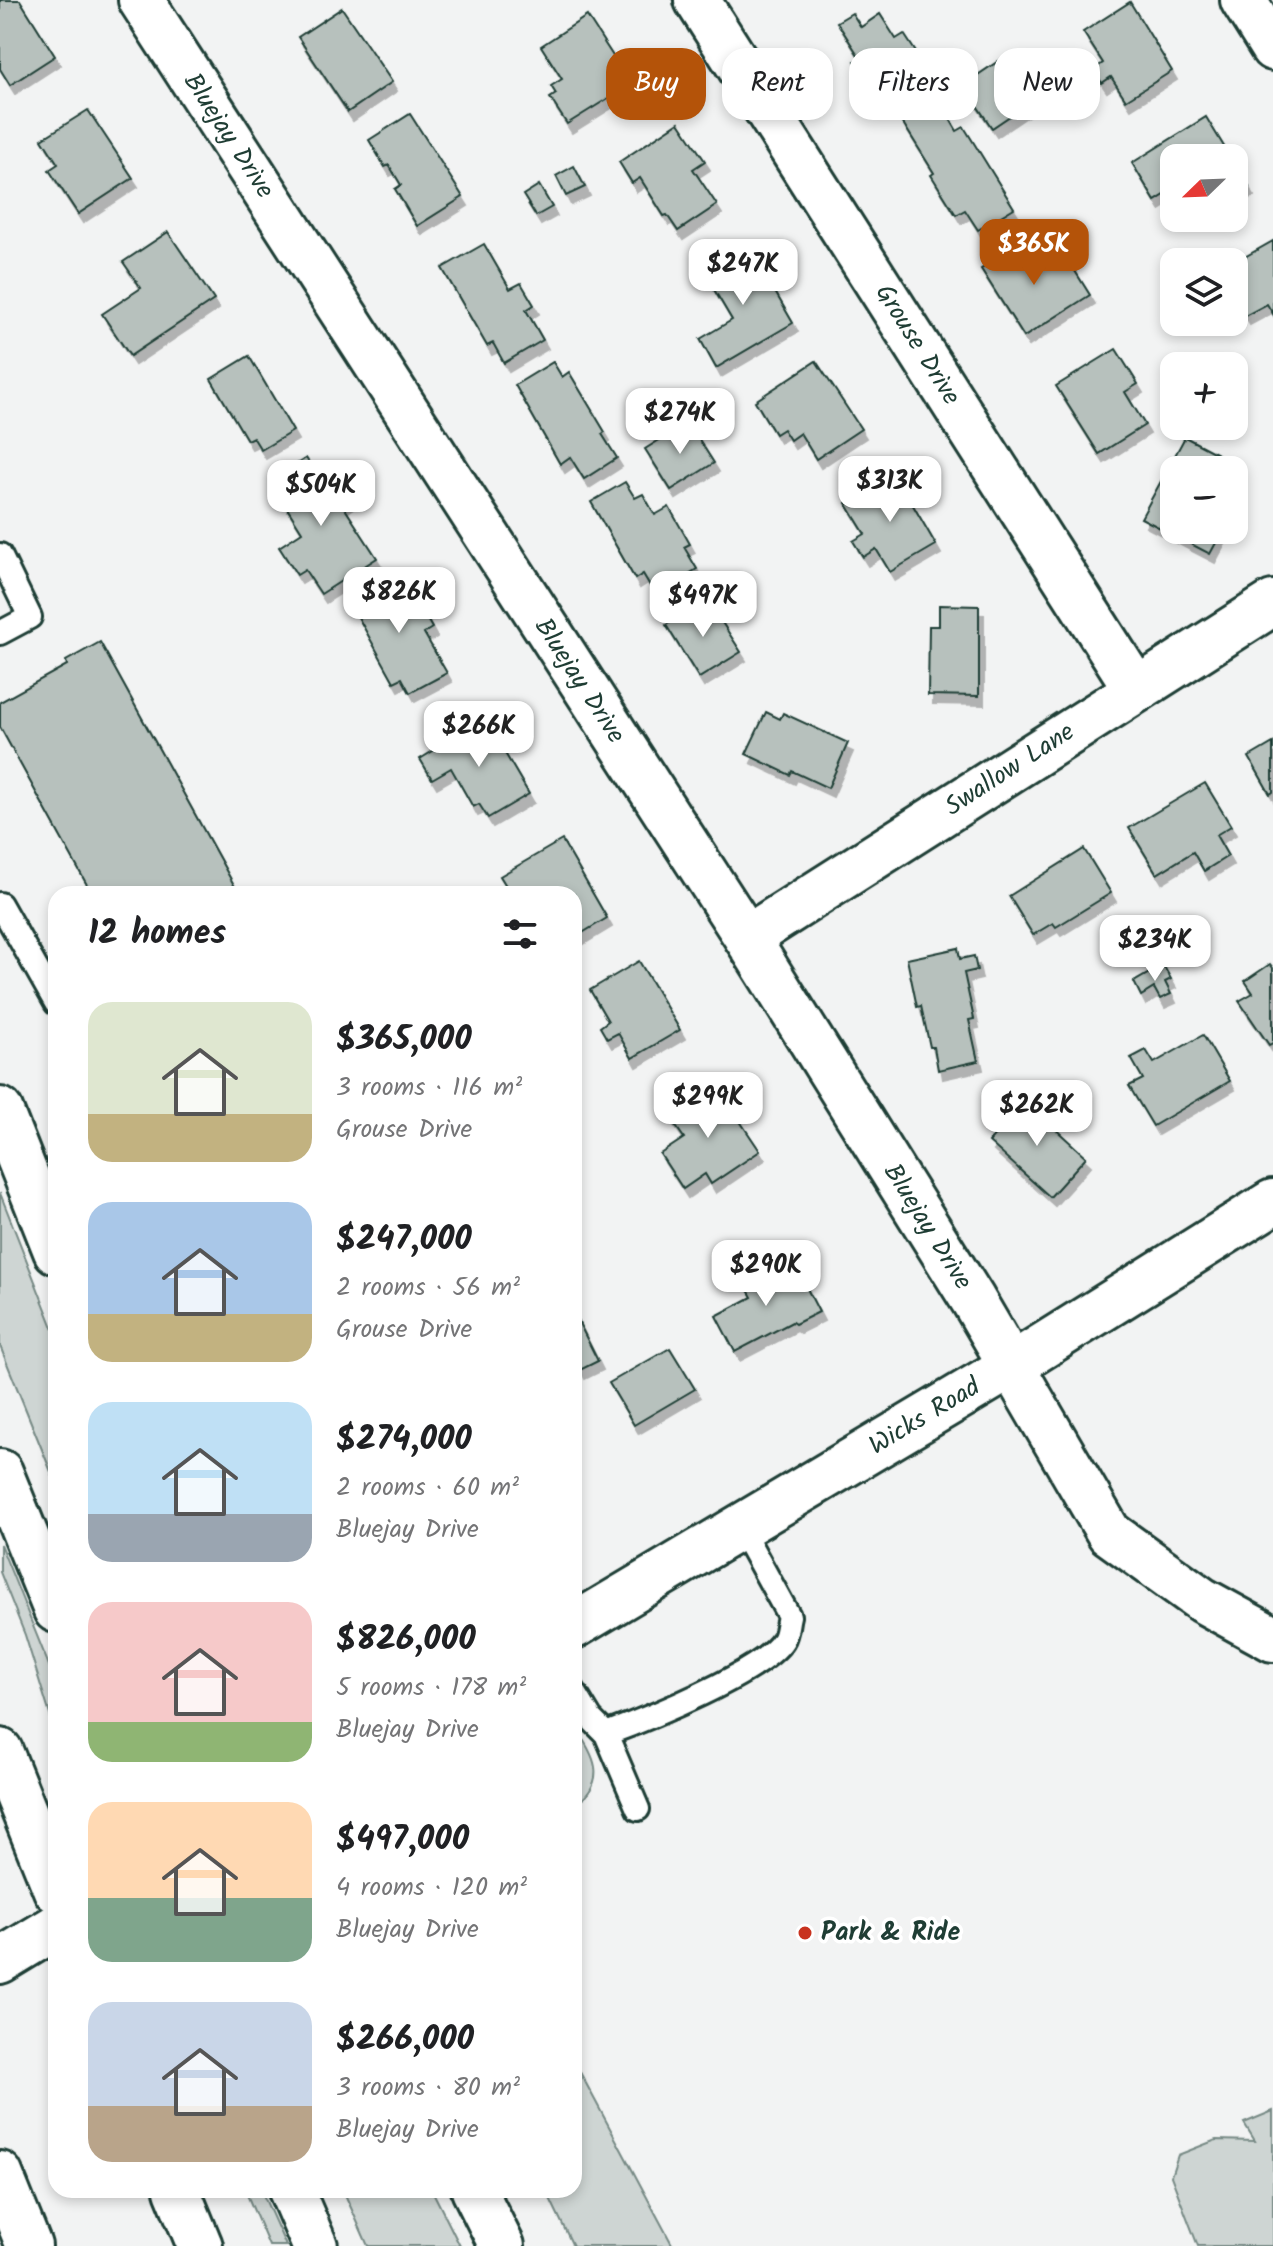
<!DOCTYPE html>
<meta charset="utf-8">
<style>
body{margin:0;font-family:Kalam,sans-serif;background:#f2f2f2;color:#202124;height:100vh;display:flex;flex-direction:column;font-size:30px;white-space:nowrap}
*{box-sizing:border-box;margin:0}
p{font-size:26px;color:#757577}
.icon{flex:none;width:44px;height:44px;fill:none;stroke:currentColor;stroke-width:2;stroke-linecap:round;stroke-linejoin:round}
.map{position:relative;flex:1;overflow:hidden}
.sheet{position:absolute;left:48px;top:886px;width:534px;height:1312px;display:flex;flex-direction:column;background:#fff;border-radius:24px;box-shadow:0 4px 12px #0003}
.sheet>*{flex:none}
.guide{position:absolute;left:606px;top:48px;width:546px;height:72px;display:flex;gap:16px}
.needle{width:52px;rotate:247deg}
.tools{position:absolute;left:1160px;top:144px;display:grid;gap:16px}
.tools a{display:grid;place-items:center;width:88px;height:88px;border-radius:16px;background:#fff;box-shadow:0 4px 12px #0003;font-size:40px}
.price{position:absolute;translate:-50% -68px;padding:0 18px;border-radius:16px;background:#fff;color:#222;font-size:26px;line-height:52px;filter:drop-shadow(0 2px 4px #0008)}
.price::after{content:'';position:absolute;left:50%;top:48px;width:24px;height:18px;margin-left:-12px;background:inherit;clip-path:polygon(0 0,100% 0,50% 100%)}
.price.current{background:#b45309;color:#fff}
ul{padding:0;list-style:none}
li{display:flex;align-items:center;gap:24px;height:200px;padding:0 40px}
li span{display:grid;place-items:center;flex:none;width:224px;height:160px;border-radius:24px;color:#555}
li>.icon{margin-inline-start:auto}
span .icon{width:96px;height:96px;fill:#fffc;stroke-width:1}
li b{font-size:34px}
h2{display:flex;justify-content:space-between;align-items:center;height:96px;padding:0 40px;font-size:34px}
.pill{padding:0 28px;border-radius:24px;background:#fff;box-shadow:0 4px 12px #0003;font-size:28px;line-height:72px}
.pill.current{background:#b45309;color:#fff}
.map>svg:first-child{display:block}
.green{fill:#ced5d3;stroke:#768984;stroke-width:2}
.building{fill:#b7c1bd;stroke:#1f3d34;stroke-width:2;filter:url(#shadow)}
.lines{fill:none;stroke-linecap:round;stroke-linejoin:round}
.service-casing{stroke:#1f3d34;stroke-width:28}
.minor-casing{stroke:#1f3d34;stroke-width:50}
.secondary-casing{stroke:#1f3d34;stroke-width:50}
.trunk-casing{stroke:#1f3d34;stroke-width:50}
.motorway-casing{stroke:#1f3d34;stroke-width:50}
.service{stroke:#fff;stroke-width:22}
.minor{stroke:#fff;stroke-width:44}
.secondary{stroke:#fff;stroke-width:44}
.trunk{stroke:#fff;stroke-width:44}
.motorway{stroke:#fff;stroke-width:44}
.poi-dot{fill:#c8321e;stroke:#fff;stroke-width:3}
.labels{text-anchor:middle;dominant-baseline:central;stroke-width:7;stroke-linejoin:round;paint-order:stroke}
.street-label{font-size:26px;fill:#1f3d34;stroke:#fff}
.poi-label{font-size:26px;font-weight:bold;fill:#1f3d34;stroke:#fff;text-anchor:start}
</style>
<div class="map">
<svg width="1273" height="2246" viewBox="0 0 1273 2246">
<defs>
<filter id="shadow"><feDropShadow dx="5" dy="9" stdDeviation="0" flood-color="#0004"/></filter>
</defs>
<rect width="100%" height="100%" fill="#f2f3f3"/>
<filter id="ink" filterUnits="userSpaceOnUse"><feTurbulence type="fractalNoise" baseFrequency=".0125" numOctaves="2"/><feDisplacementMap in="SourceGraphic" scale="16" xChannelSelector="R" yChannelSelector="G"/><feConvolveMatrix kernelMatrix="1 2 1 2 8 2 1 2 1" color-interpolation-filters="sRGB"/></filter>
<g filter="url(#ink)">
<g class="green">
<path d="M0,1193L56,1335V1484L0,1346Z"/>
<path d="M0,1544L56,1683V1734L25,1635L0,1572Z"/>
<path d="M574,1726C594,1754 610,1781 574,1806Z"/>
<path d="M574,2061L673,2246H573L546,2190H574Z"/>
<path d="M1273,2111V2246H1198L1171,2176L1178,2155L1216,2140L1255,2141L1244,2123Z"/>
<path d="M245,2190H261L286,2246H269Z"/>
<path d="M343,2190H432L460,2246H368Z"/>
</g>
<g class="building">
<path d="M0,0H20L55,56L10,85L0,69Z"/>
<path d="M1130,2L1172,71L1126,100L1111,77L1102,83L1093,70L1103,63L1083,32Z"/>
<path d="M342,8L392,82L348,112L298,37Z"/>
<path d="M852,13L861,27L880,14L896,39L904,34L927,69L880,100L855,61L860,58L837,22Z"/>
<path d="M587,16L631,84L567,124L550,98L556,94L551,86L562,79L541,46Z"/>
<path d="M1003,58L1032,101L992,128L963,85Z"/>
<path d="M937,97L957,131L964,127L1014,208L978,230L965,210L956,215L931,175L934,173L901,120Z"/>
<path d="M88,110L133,178L78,214L49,170L58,164L42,139Z"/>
<path d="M410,114L463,197L417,226L395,189L401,185L389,165L385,167L369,140Z"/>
<path d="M1206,117L1231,158H1174V201L1168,193L1155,201L1132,163Z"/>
<path d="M679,122L705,161L693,169L717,205L678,231L667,215L664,216L640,178L632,183L619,162Z"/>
<path d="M1234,162L1249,187L1234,197Z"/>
<path d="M574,166L585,187L566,196L556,176Z"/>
<path d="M539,185L552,207L536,216L523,195Z"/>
<path d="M168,232L214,300L130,356L102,314L141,288L123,262Z"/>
<path d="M1028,240L1042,263L1054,256L1062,268L1070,263L1090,295L1024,337L981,269Z"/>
<path d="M1273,241V314L1267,304L1245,316L1234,297V263Z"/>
<path d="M484,244L510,289L521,283L534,305L526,310L543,340L504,363L493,343L487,346L442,268Z"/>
<path d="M748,245L793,323L716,368L700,339L732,320L703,271Z"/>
<path d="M1116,349L1138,384L1125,392L1145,425L1099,454L1056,386Z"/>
<path d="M249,356L293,431L261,450L253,437L247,440L211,379Z"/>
<path d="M816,361L861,429L816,459L800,433L790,440L783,429L775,434L755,401Z"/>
<path d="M553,362L562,377L569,372L605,432L602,434L617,458L584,479L570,457L560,464L515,385Z"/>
<path d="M688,422L714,463L671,490L645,449Z"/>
<path d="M1185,437L1223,457L1216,470H1174V530H1223L1210,554L1141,518Z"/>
<path d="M306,458L320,479L331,472L349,499L342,504L377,558L321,594L305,570L297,575L279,547L302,532L270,481Z"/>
<path d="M895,474L936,545L890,572L876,549L863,557L853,541L865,534L846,503Z"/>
<path d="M625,482L635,498L643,494L655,515L669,507L690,544L684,547L697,569L655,594L643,574L635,579L591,502Z"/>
<path d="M384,579L395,598L410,589L432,628L424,633L447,673L410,693L402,678L394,682L348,599Z"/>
<path d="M707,599L741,652L699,678L666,625Z"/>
<path d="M939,605L979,606V696L928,695L929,626H939Z"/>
<path d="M100,642L239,894H92L0,727V702L67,665L66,661Z"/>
<path d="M766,712L780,719L783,713L848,743L828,788L792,771L790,775L746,754Z"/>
<path d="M485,719L529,794L488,818L479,804L473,807L451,768L432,779L420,759Z"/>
<path d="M1273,743V792L1270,794L1249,757Z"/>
<path d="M1205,783L1231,826L1216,835L1228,856L1204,871L1193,852L1157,874L1129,828Z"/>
<path d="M562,840L607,918L574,938V894H511L500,876Z"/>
<path d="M1084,849L1111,893L1056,927L1053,923L1033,935L1009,896Z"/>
<path d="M958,948L960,959L974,956L977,970L964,973L974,1019L969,1020L978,1061L938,1070L934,1047H930L921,1006L917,1007L907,959Z"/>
<path d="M639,961L680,1030L632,1058L618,1033L607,1039L600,1027L608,1021L590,990Z"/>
<path d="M1270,964L1273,968V1043L1269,1045L1239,1001L1253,993L1245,981Z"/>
<path d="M1163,965L1171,979L1165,982L1171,994L1160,999L1154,988L1141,996L1134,982Z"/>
<path d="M1203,1035L1230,1081L1153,1126L1129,1086L1143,1079L1131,1058L1146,1050L1154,1063Z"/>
<path d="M715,1084L760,1151L711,1184L705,1174L683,1189L660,1154L684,1138L668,1115Z"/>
<path d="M1031,1095L1045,1108L1039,1114L1086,1157L1050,1197L989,1142Z"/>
<path d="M762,1264L772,1284L798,1271L819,1312L795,1324L792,1322L735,1352L716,1316L752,1297L740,1276Z"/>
<path d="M578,1321L598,1361L580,1370L574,1358V1322Z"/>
<path d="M670,1348L695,1389L634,1425L609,1383Z"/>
</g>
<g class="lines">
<g class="service-casing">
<g id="service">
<path d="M0,555L30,617L0,633"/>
<path d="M0,904L56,1003"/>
<path d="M574,1691L591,1719L606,1734L638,1809"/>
<path d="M606,1734C644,1720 764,1672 783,1640C787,1634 787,1623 789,1616L740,1527"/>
</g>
</g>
<g class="minor-casing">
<g id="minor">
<path d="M141,0L747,938L973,1300L1109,1533L1202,1600L1273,1639"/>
<path d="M697,0L1136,689"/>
<path d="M1243,0L1273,48"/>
<path d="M747,938L1273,603"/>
</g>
</g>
<g class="secondary-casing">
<g id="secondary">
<path d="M574,1626L1011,1366L1273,1202"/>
<path d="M0,1961L56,1927"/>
<path d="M474,2190L502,2246"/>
</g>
</g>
<g class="trunk-casing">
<g id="trunk">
<path d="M0,1110L56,1251"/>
<path d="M0,1472L56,1610"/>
<path d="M291,2190L315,2246"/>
</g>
</g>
<g class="motorway-casing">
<g id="motorway">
<path d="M0,1751L56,1890"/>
<path d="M0,2174L29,2246"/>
<path d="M177,2190L200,2246"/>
</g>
</g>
<use href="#service" class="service"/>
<use href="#minor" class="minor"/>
<use href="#secondary" class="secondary"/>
<use href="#trunk" class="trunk"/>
<use href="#motorway" class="motorway"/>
</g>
</g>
<circle class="poi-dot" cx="805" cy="1933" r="8"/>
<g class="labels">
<g class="street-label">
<text transform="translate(228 136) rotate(57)">Bluejay Drive</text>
<text transform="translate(917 345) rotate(58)">Grouse Drive</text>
<text transform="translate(579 681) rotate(57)">Bluejay Drive</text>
<text transform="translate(1010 770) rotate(-33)">Swallow Lane</text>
<text transform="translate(927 1227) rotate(58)">Bluejay Drive</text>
<text transform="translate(925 1417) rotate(-31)">Wicks Road</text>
</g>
<g class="poi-label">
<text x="821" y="1933">Park &amp; Ride</text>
</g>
</g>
</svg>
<div class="tools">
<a><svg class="needle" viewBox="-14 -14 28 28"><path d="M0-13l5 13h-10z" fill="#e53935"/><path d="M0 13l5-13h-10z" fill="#757577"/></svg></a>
<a><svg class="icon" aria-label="layers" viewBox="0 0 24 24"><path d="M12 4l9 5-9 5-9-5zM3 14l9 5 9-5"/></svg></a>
<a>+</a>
<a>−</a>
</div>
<b class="price current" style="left:1034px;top:287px">$365K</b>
<b class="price" style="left:743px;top:307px">$247K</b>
<b class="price" style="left:680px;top:456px">$274K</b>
<b class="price" style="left:890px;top:524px">$313K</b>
<b class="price" style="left:321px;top:528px">$504K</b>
<b class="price" style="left:399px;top:635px">$826K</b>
<b class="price" style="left:703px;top:639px">$497K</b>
<b class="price" style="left:479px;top:769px">$266K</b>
<b class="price" style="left:1155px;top:983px">$234K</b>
<b class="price" style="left:708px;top:1140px">$299K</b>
<b class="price" style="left:1037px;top:1148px">$262K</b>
<b class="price" style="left:766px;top:1308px">$290K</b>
<div class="guide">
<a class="pill current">Buy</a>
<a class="pill">Rent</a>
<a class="pill">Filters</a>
<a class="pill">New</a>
</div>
<section class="sheet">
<h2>12 homes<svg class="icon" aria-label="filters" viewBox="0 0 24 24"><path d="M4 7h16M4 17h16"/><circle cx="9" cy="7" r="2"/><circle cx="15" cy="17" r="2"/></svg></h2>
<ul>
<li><span style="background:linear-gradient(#dfe7d0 70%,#c2b280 0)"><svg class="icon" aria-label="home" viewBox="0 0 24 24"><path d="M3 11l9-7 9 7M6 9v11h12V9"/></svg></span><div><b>$365,000</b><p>3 rooms · 116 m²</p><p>Grouse Drive</p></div></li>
<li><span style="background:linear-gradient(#a9c7e8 70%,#c2b280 0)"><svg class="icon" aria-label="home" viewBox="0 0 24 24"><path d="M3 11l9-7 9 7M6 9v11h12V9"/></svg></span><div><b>$247,000</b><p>2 rooms · 56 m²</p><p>Grouse Drive</p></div></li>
<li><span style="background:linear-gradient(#bfe0f5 70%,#9aa5b1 0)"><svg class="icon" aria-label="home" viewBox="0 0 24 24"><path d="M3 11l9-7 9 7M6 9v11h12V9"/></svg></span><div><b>$274,000</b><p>2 rooms · 60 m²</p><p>Bluejay Drive</p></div></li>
<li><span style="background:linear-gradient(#f6c9c9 75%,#8fb573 0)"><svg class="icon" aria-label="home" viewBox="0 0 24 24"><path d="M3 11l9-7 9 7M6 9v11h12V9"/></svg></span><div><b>$826,000</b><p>5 rooms · 178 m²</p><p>Bluejay Drive</p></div></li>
<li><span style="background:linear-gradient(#ffd9b3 60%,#7fa58c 0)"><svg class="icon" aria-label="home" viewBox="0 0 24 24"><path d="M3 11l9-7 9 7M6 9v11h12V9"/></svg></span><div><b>$497,000</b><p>4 rooms · 120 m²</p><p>Bluejay Drive</p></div></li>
<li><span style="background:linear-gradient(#c9d6e8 65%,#b9a48a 0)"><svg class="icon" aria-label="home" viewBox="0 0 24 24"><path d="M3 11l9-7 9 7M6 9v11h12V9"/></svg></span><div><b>$266,000</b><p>3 rooms · 80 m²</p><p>Bluejay Drive</p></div></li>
</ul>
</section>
</div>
